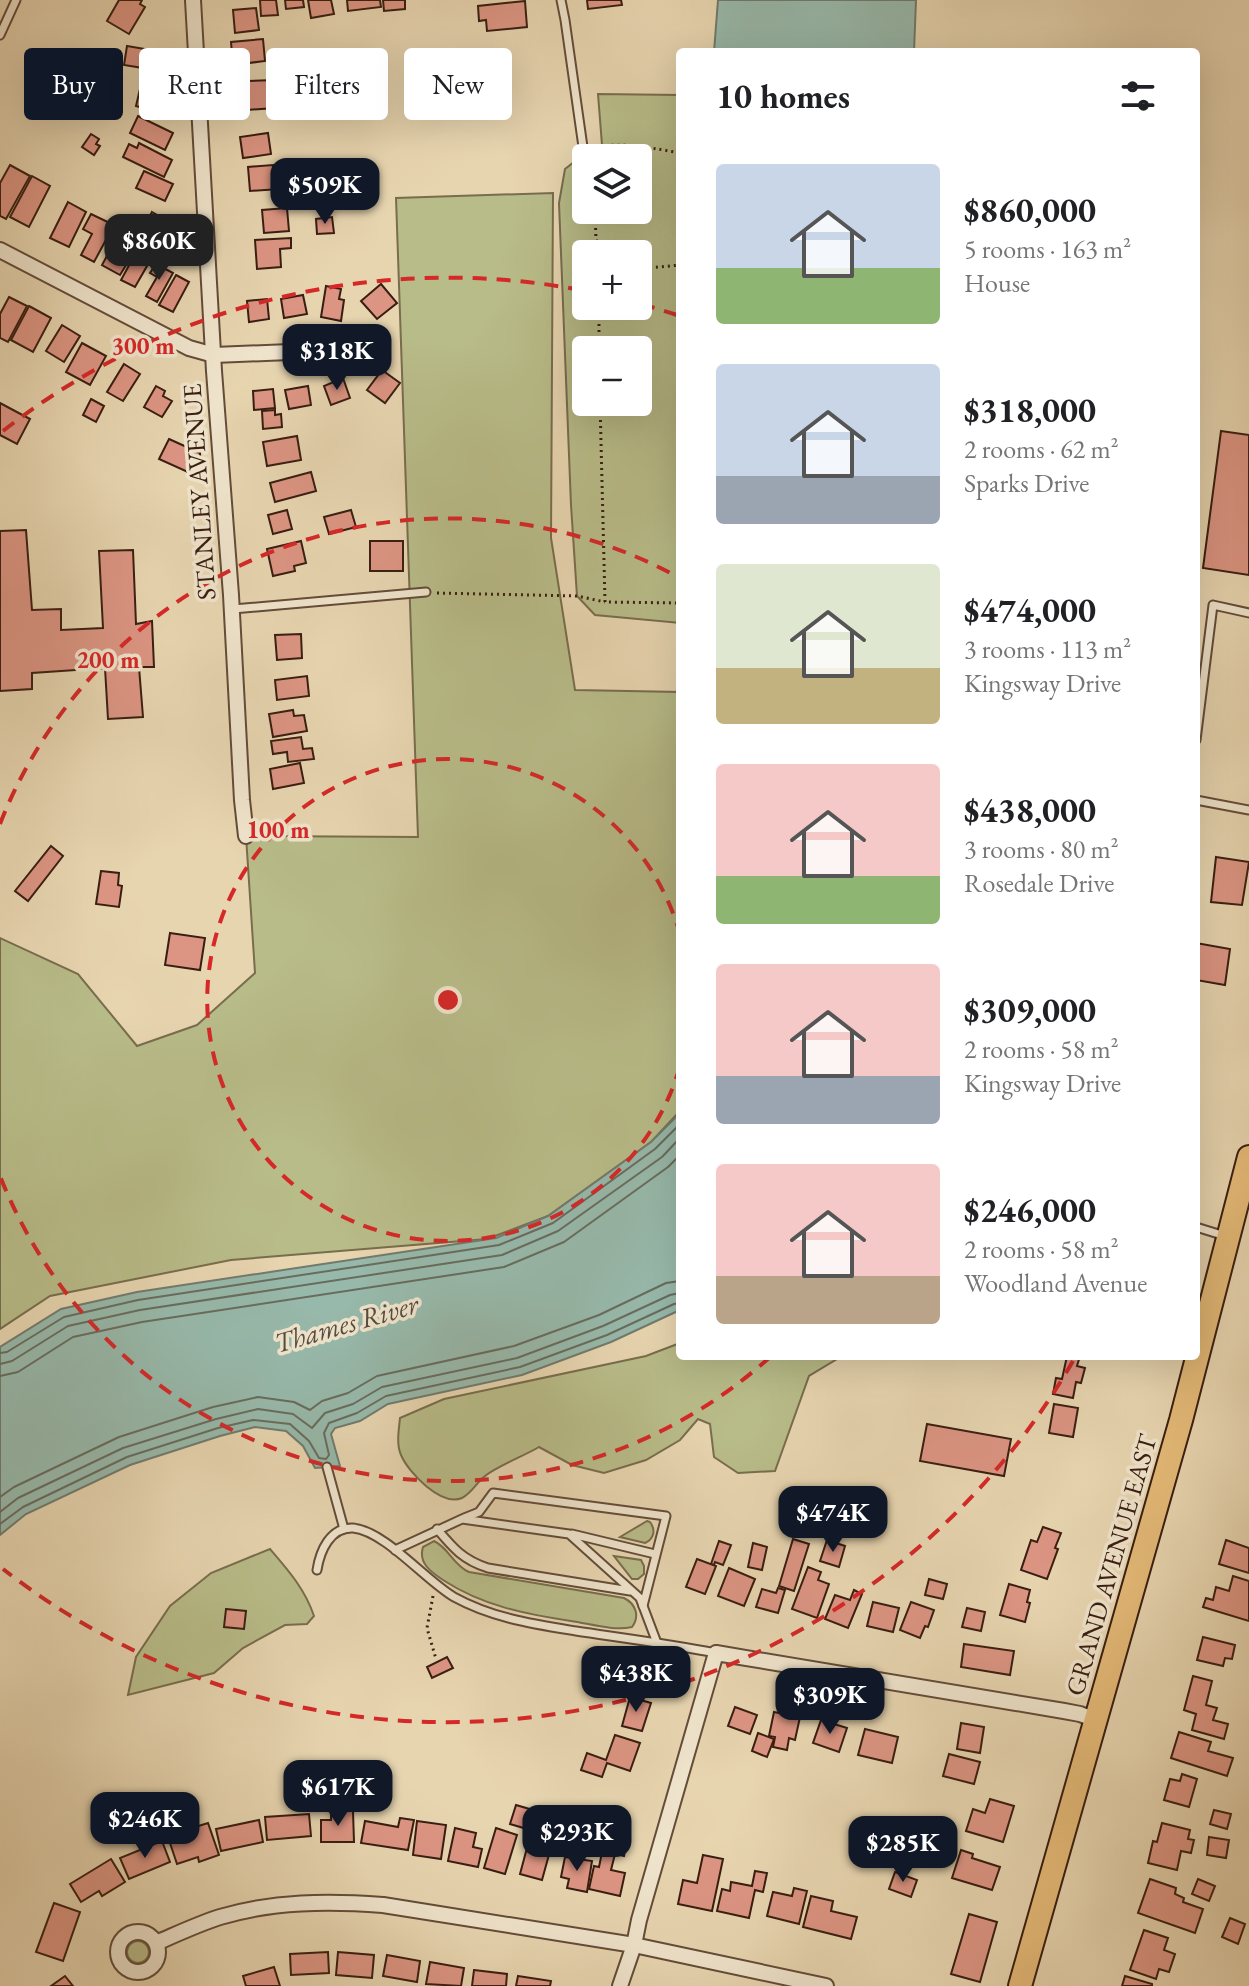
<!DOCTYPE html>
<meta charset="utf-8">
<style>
body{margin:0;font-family:"EB Garamond",serif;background:#f2f2f2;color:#202124;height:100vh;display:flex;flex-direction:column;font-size:30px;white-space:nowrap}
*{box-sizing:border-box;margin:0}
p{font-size:26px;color:#757577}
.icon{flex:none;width:44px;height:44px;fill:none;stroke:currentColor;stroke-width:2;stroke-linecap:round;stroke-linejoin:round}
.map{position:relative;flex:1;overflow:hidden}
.sheet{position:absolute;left:676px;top:48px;width:524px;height:1312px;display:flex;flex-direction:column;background:#fff;border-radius:8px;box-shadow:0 8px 32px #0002}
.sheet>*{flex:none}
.guide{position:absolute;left:24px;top:48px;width:532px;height:72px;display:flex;gap:16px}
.buttons{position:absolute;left:572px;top:144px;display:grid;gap:16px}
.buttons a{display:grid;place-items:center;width:80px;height:80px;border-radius:8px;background:#fff;box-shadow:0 8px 32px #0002;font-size:40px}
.price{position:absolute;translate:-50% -68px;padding:0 18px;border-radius:16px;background:#111827;color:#fff;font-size:26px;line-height:52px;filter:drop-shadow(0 2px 4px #0008)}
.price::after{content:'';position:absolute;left:50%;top:48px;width:24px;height:18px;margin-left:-12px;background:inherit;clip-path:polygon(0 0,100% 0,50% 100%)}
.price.selected{background:#222;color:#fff}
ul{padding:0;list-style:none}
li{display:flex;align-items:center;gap:24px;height:200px;padding:0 40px}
li span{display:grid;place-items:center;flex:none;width:224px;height:160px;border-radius:8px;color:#555}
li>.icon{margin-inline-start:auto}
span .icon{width:96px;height:96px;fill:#fffc;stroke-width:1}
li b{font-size:34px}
h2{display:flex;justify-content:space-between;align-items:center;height:96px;padding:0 40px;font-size:34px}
.tag{padding:0 28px;border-radius:8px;background:#fff;box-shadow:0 8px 32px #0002;font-size:28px;line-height:72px}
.tag.selected{background:#111827;color:#fff}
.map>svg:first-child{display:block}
.green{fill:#b8bc89;stroke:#786d4d;stroke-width:2;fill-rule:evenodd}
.water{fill:#97b9ab;stroke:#717b6d;stroke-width:2}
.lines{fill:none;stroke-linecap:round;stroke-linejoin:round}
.shore{stroke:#686c5e;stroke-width:2}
.building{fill:#dc9583;stroke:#391e11;stroke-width:2}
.service-casing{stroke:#644c39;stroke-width:11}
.minor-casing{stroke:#644c39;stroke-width:18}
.primary-casing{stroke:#391e11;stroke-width:26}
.path{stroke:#391e11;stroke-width:3;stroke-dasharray:2 4;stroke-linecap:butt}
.service{stroke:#efe4cc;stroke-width:7}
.minor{stroke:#efe4cc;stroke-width:14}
.primary{stroke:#e4ba78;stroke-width:22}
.ring{fill:none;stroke:#d62828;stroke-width:4;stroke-dasharray:14 10}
.labels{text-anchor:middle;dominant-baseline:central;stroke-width:7;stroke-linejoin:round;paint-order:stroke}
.street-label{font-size:26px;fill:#391e11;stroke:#efe4cc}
.water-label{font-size:28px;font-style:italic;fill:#554c3f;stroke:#efe4cc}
.centre{fill:#d62828;stroke:#efe4cc;stroke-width:4}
.ring-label{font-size:24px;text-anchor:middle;font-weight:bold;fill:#d62828;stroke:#efe4cc;stroke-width:7;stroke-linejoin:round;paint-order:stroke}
</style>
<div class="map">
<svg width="1249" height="1986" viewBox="0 0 1249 1986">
<rect width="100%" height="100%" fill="#e7d5b0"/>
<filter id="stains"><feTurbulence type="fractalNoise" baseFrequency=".0025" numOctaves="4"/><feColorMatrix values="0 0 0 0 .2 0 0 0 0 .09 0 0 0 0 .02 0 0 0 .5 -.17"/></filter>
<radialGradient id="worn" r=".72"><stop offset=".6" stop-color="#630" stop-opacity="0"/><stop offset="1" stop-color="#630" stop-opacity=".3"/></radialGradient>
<g class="green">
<path d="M598,94L680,95V623L595,615L577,596L571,505L559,203L565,169L584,154L602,145ZM586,158H638V210H586ZM586,254H638V306H586ZM586,350H638V402H586Z"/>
<path d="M553,193L551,538L575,690L680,692V1111L651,1142L548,1216L487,1239L231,1260L50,1296L0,1329V938L78,974L137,1046L197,1025L255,973L246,836L418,837L396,198Z"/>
<path d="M680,1343V1356H842L809,1376L775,1471L738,1473L714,1457L710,1424L698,1419L680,1440L646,1460L604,1473L572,1465L539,1447C524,1456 497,1466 485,1476C477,1482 471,1494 462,1498C441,1507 408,1472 401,1455C396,1444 399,1429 400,1418L444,1399L646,1356Z"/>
<path d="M647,1521L650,1522C656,1530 654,1539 645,1543L620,1537Z"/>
<path d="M434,1541C449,1548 453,1565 469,1572L624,1598C636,1604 640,1616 632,1627C613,1631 591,1624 571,1621C525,1614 483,1606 443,1580C431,1572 418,1563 423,1547Z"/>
<path d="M270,1549C288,1570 305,1589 314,1616L307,1624L285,1625L243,1648L214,1673L128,1695L136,1657L170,1606L211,1573Z"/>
<path d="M614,1556L641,1560L644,1566V1574L638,1579H632Z"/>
<circle cx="138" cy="1952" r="11"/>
</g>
<g class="water">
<path d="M718,0H916L914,52H714Z"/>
<path d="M680,1113V1310L611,1342L522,1375L388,1404L360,1421L335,1428L331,1434L340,1466L315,1468L303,1446L286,1431L255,1427L220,1436L130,1465L26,1514L0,1535V1347L61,1309L137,1292L496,1238L548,1216L651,1142Z"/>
</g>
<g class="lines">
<g class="shore">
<path d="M0,1353L7,1352L64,1317L138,1300L499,1245L553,1223L655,1149L680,1124"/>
<path d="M0,1364L12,1361L68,1326L140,1310L502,1255L558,1231L662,1157L680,1138"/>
<path d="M0,1376L18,1372L73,1337L142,1322L504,1267L564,1242L668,1167L680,1155"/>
<path d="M0,1497L14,1487L119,1437L213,1407L258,1397L294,1402L310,1410L322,1401L348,1393L377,1376L514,1346L599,1315L666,1283L680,1281"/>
<path d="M0,1512L18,1498L123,1448L216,1419L258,1409L293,1414L312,1428L325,1413L353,1404L382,1387L517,1358L603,1326L670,1295L680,1293"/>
<path d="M0,1524L23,1507L127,1457L218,1428L253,1420L290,1424L309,1441L319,1458L326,1459L329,1455L324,1433L329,1423L357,1413L386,1396L520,1367L607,1335L674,1304L680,1303"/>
</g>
</g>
<g class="building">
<path d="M119,0H142L140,4L145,7L129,34L107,21Z"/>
<path d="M260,0H276L278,15L261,16Z"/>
<path d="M285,0H303L304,7L286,9Z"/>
<path d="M308,0H331L334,14L311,18Z"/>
<path d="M347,0H380L381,7L348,11Z"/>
<path d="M383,0H405V9L384,11Z"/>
<path d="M587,0H621L622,5L588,9Z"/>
<path d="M525,1L527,27L487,31L486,20L479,21L478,6Z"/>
<path d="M256,8L259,30L235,33L233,10Z"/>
<path d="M263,39L265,61L233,65L231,42Z"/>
<path d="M127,46L157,51L155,70L124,65Z"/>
<path d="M274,80L275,108L247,110L246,81Z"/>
<path d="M140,89L167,96L162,113L136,106Z"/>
<path d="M138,116L173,133L165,150L130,133Z"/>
<path d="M268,133L271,154L243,158L240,137Z"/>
<path d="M91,134L99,139L96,144L100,146L94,155L82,147Z"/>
<path d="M139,143L172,160L164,177L123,157L129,144L137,148Z"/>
<path d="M10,165L30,176L6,219L0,216V183Z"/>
<path d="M273,165V173H282L283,188L301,187L302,198L281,199L280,189L250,191L248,167Z"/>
<path d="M144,171L173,184L165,201L136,188Z"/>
<path d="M32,176L50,186L29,227L10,217Z"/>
<path d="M68,202L86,212L69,247L50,238Z"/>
<path d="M287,208L289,231L264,233L262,210Z"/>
<path d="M152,212L182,229L171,249L153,239L156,234L144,227Z"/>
<path d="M91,214L114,225L94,262L81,255L92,234L83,229Z"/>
<path d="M332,217L334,233L317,234L316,219Z"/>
<path d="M291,238V248L280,249L281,267L257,269L255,240Z"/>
<path d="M115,241L134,252L120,275L102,265Z"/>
<path d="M133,258L147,266L135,287L121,280Z"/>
<path d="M156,264L173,273L157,302L146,296L157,277L150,273Z"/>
<path d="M176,275L189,282L173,312L159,305Z"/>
<path d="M381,284L397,303L377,319L361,301Z"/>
<path d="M326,286L341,289L339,299L344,300L341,321L321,317Z"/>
<path d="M303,295L307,314L284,318L281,299Z"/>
<path d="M9,297L27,306L8,342L0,338V314Z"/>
<path d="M267,299L269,319L249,322L247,301Z"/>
<path d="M29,306L51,318L33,352L11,340Z"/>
<path d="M62,325L80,336L64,362L46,351Z"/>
<path d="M380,330L387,357L363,363L356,337Z"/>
<path d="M82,343L106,356L90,385L66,372Z"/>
<path d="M124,364L140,374L123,401L107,392Z"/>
<path d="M382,370L400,383L385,403L367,390Z"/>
<path d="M343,378L350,398L331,405L324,386Z"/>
<path d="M156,386L165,391L163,396L172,401L162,417L144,407Z"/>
<path d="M308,386L311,405L289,409L285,390Z"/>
<path d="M273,389L275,408L254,410L253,391Z"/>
<path d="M91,399L104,406L96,422L83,415Z"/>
<path d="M0,403L30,419L17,444L0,435Z"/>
<path d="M275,410V415L281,414L282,427L263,429L262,411Z"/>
<path d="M1221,431L1249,435V575L1203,568Z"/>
<path d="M297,436L301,460L267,466L263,442Z"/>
<path d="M169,439L200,453L201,478L159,459Z"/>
<path d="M311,472L316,491L275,502L270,483Z"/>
<path d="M287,510L292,529L273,534L268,515Z"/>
<path d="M351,510L356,527L329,534L324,517Z"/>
<path d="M26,530L32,610L61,609V630L103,628L99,551L133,550L136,624L152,621L154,667H139L143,717L108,719L105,668L32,673V689L0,691V531Z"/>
<path d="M301,541L306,563L294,566L295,571L273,576L267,549Z"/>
<rect x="370" y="541" width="33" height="30"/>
<path d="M301,634L302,658L277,660L275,635Z"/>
<path d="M307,676L309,696L277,700L275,680Z"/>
<path d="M293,710L294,716L304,715L307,731L273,737L269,714Z"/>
<path d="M301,737L303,749L312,748L314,759L288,762L287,752L273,754L271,741Z"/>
<path d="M300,763L304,783L273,789L270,769Z"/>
<path d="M51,846L63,856L28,901L15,891Z"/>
<path d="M1216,857L1249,862L1242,905L1211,902Z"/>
<path d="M101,871L119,873L118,885L122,886L119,907L96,904Z"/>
<path d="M170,933L205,938L200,970L165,965Z"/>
<path d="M1196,943L1230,949L1225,985L1196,980Z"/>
<path d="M1067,1356H1080L1077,1366L1085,1368L1081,1383L1076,1382L1073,1398L1053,1394L1056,1378L1062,1379Z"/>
<path d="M1054,1404L1078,1408L1073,1437L1049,1433Z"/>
<path d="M927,1424L1011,1439L1004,1476L920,1461Z"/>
<path d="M1043,1527L1061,1533L1055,1548L1058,1549L1047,1579L1021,1570L1031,1540L1037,1542Z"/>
<path d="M793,1539L809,1544L794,1591L779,1586Z"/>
<path d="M827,1540L845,1546L839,1567L820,1561Z"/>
<path d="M1226,1540L1249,1548V1573L1219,1564Z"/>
<path d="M719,1541L731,1545L723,1565L715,1562L714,1565L711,1564Z"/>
<path d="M753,1543L767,1547L762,1570L748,1567Z"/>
<path d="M697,1559L716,1566L705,1594L686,1587Z"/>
<path d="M808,1567L821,1572L818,1580L829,1584L817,1618L792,1609Z"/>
<path d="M729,1568L755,1579L744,1606L718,1596Z"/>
<path d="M1233,1576L1249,1581V1621L1203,1607L1206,1598L1213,1600L1216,1587L1229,1591Z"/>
<path d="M929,1579L947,1584L943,1599L925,1595Z"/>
<path d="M1009,1584L1030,1590L1027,1602L1030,1603L1025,1622L1000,1615Z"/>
<path d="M778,1588L785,1590L778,1613L756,1607L762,1589L776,1593Z"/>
<path d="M854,1590L862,1594L848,1628L825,1619L835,1595L850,1600Z"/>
<path d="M873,1602L899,1608L893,1632L867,1626Z"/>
<path d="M911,1602L934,1610L928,1627L925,1626L920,1638L900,1630Z"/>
<path d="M967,1608L985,1612L981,1631L962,1627Z"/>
<path d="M226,1609L246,1611L244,1629L224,1627Z"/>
<path d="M1203,1637L1235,1645L1232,1659L1225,1658L1223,1666L1197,1660Z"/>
<path d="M964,1644L1014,1651L1010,1675L961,1667Z"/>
<path d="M447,1657L453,1668L432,1678L427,1667Z"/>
<path d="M1193,1676L1212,1681L1206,1705L1217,1708L1213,1720L1228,1724L1224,1739L1192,1730L1196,1714L1184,1710Z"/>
<path d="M630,1697L651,1703L642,1731L622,1726Z"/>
<path d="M735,1707L757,1715L750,1734L728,1726Z"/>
<path d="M774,1712L800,1717L795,1740L789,1738L787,1750L773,1747L775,1737L769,1736Z"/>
<path d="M821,1720L847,1728L839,1752L813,1743Z"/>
<path d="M961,1723L984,1727L980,1753L957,1749Z"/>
<path d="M865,1729L898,1737L892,1763L858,1755Z"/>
<path d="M1179,1732L1211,1742L1208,1751L1233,1758L1227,1776L1171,1758Z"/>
<path d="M758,1733L774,1739L767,1757L752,1751Z"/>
<path d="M615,1735L640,1743L630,1771L607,1763L602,1777L581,1770L587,1753L606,1760Z"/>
<path d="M949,1754L980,1762L974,1784L943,1776Z"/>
<path d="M1182,1774L1197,1779L1189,1807L1164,1800L1170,1779L1180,1781Z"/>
<path d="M990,1799L1014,1806L1003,1842L966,1831L973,1809L985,1813Z"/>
<path d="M516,1805L533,1810L527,1829L510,1824Z"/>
<path d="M1214,1810L1231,1814L1227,1829L1210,1824Z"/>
<path d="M177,1811L180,1818L187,1816L192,1828L208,1823L219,1855L199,1862L198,1857L177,1864L161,1816Z"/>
<path d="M331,1811H353L354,1842H321V1820H331Z"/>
<path d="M309,1814L311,1836L267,1840L265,1817Z"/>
<path d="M400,1818L414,1820L408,1850L361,1843L365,1821L398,1827Z"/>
<path d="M259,1820L263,1842L221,1851L216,1829Z"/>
<path d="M417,1821L446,1825L441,1859L413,1855Z"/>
<path d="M568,1823L582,1827L576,1847L561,1843L558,1853L550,1851L542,1880L520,1874L531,1833L540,1835L538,1844L550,1847L555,1828L566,1831Z"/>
<path d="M1162,1823L1190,1830L1188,1839L1194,1840L1191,1853L1181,1851L1177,1870L1148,1863L1153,1841L1157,1842Z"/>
<path d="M455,1828L476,1833L473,1847L482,1849L478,1867L448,1861Z"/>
<path d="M496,1828L517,1835L505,1874L484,1868Z"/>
<path d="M607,1828L629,1832L624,1856L615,1854L611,1870L625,1873L620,1896L589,1889L594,1866L599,1867Z"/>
<path d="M1209,1837L1229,1840L1226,1858L1207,1855Z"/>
<path d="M162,1841L170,1862L129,1879L120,1858Z"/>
<path d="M961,1850L973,1854L972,1858L1000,1867L992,1890L952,1878Z"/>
<path d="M703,1855L723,1859L712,1911L678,1904L683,1880L697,1883Z"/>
<path d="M565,1857L592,1861L587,1892L567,1888L569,1879L561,1877Z"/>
<path d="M111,1859L125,1882L102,1896L99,1891L81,1902L70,1884Z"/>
<path d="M755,1871L767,1873L763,1892L755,1890L749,1918L717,1911L722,1889L730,1891L731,1882L752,1886Z"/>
<path d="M895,1872L917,1880L911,1897L889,1889Z"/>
<path d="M1150,1879L1176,1888L1175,1894L1184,1898L1183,1902L1203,1909L1195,1933L1138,1913Z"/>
<path d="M1198,1879L1215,1886L1209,1901L1192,1894Z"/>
<path d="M794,1888L807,1891L799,1924L767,1916L773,1892L792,1896Z"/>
<path d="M811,1896L833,1901L831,1911L857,1917L851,1939L803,1927Z"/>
<path d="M54,1903L80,1912L63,1961L36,1952Z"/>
<path d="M969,1914L997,1922L980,1982L951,1974Z"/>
<path d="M1230,1918L1245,1924L1238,1944L1222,1937Z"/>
<path d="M1144,1930L1168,1938L1164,1950L1175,1954L1169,1972L1159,1969L1156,1979L1130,1970Z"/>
<path d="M328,1952L329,1973L291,1975L290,1954Z"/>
<path d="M338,1952L374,1955L372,1978L336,1975Z"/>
<path d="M387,1955L420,1961L417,1982L383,1976Z"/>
<path d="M430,1962L464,1968L461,1986L426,1984Z"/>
<path d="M274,1967L280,1986H246L243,1976Z"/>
<path d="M474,1970L507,1974L506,1986H472Z"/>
<path d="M65,1976L73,1986H51Z"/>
<path d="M518,1976L551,1981L550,1986H516Z"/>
<path d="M1125,1976L1152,1984V1986H1122Z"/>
</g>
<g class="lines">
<g class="service-casing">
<g id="service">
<path d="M561,0L565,20L584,154"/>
<path d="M0,35L16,0"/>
<path d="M233,609L426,592"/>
<path d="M1196,740L1213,605L1249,613"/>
<path d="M1196,800L1249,810"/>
<path d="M1196,1227L1225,1236"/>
<path d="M327,1467L344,1529"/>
<path d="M464,1518L479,1512L493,1493L666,1516L643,1606"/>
<path d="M437,1529C453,1548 463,1560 488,1568L630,1591"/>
<path d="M572,1534L655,1554"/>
<path d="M395,1550L462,1519L569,1534L640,1598L657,1643"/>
<path d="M317,1570C320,1551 330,1527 353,1528C385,1531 425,1580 454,1597C492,1618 533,1624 576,1631C623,1638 670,1644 716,1653"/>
</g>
</g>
<g class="minor-casing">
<g id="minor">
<path d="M193,0L214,371L231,595L242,800L246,836"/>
<path d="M0,250L189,348L214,355L314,351"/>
<circle cx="138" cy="1952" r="20"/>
<path d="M156,1943C177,1934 198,1924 220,1917C273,1901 329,1901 383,1905L634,1945L826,1986"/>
<path d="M620,1986L634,1945L639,1920L716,1653L1064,1711L1080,1714L1096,1720"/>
</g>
</g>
<g class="primary-casing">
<path id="primary" d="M1020,1986L1181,1420L1249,1157"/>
</g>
<g class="path">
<path d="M594,149C614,140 658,149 680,153"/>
<path d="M595,210L596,240L609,254"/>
<path d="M638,269L680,265"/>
<path d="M599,306V350"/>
<path d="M600,402L605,602L680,603"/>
<path d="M437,593L577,596L605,602"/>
<path d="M433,1596L427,1628L436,1659"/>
</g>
<use href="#service" class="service"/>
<use href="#minor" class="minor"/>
<use href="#primary" class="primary"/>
</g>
<g class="ring">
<path d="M680 1066A241 241 0 1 1 680 934"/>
<path d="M770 1357A481 481 0 0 1 0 1176M0 824A481 481 0 0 1 678 577"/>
<path d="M1073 1361A722 722 0 0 1 3 1569M3 431A722 722 0 0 1 586 291M641 304A722 722 0 0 1 677 315"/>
</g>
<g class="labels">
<g class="street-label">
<text transform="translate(199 492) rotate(-94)">STANLEY AVENUE</text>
<text transform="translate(1111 1565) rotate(-74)">GRAND AVENUE EAST</text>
</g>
<g class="water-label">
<text transform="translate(346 1323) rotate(-16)">Thames River</text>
</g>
</g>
<circle cx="448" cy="1000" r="12" class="centre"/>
<g class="ring-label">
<text x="143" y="354">300 m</text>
<text x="108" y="668">200 m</text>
<text x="278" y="838">100 m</text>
</g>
<rect width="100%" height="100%" filter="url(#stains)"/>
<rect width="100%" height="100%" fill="url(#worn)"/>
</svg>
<div class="buttons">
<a><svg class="icon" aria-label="layers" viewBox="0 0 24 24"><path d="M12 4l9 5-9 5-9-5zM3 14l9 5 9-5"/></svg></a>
<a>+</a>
<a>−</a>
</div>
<b class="price" style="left:325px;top:226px">$509K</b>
<b class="price selected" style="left:159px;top:282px">$860K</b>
<b class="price" style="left:337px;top:392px">$318K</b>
<b class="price" style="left:833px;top:1554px">$474K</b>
<b class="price" style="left:636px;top:1714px">$438K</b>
<b class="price" style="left:830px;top:1736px">$309K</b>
<b class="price" style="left:338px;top:1828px">$617K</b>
<b class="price" style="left:145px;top:1860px">$246K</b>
<b class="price" style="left:577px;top:1873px">$293K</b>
<b class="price" style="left:903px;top:1884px">$285K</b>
<div class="guide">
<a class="tag selected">Buy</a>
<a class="tag">Rent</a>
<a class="tag">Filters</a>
<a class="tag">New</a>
</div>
<section class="sheet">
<h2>10 homes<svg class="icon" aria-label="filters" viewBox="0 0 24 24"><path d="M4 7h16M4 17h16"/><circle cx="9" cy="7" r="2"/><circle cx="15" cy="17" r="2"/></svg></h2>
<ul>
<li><span style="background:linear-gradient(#c9d6e8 65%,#8fb573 0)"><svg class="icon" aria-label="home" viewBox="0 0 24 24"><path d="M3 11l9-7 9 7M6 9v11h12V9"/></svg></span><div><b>$860,000</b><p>5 rooms · 163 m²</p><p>House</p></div></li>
<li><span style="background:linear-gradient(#c9d6e8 70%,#9aa5b1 0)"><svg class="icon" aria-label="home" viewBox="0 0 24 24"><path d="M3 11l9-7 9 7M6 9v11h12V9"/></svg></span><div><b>$318,000</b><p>2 rooms · 62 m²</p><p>Sparks Drive</p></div></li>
<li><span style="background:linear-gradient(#dfe7d0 65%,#c2b280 0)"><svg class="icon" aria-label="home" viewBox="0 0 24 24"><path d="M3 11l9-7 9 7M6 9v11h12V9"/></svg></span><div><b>$474,000</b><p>3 rooms · 113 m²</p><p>Kingsway Drive</p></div></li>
<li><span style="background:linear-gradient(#f6c9c9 70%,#8fb573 0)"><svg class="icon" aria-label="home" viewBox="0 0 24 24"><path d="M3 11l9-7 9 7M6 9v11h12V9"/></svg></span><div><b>$438,000</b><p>3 rooms · 80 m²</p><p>Rosedale Drive</p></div></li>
<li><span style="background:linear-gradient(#f6c9c9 70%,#9aa5b1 0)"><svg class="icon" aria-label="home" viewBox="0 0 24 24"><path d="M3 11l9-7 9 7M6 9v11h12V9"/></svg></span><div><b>$309,000</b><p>2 rooms · 58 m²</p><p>Kingsway Drive</p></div></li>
<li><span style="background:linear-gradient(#f6c9c9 70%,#b9a48a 0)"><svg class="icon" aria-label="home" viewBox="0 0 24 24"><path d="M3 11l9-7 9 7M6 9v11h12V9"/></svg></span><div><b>$246,000</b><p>2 rooms · 58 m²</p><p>Woodland Avenue</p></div></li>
</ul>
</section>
</div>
